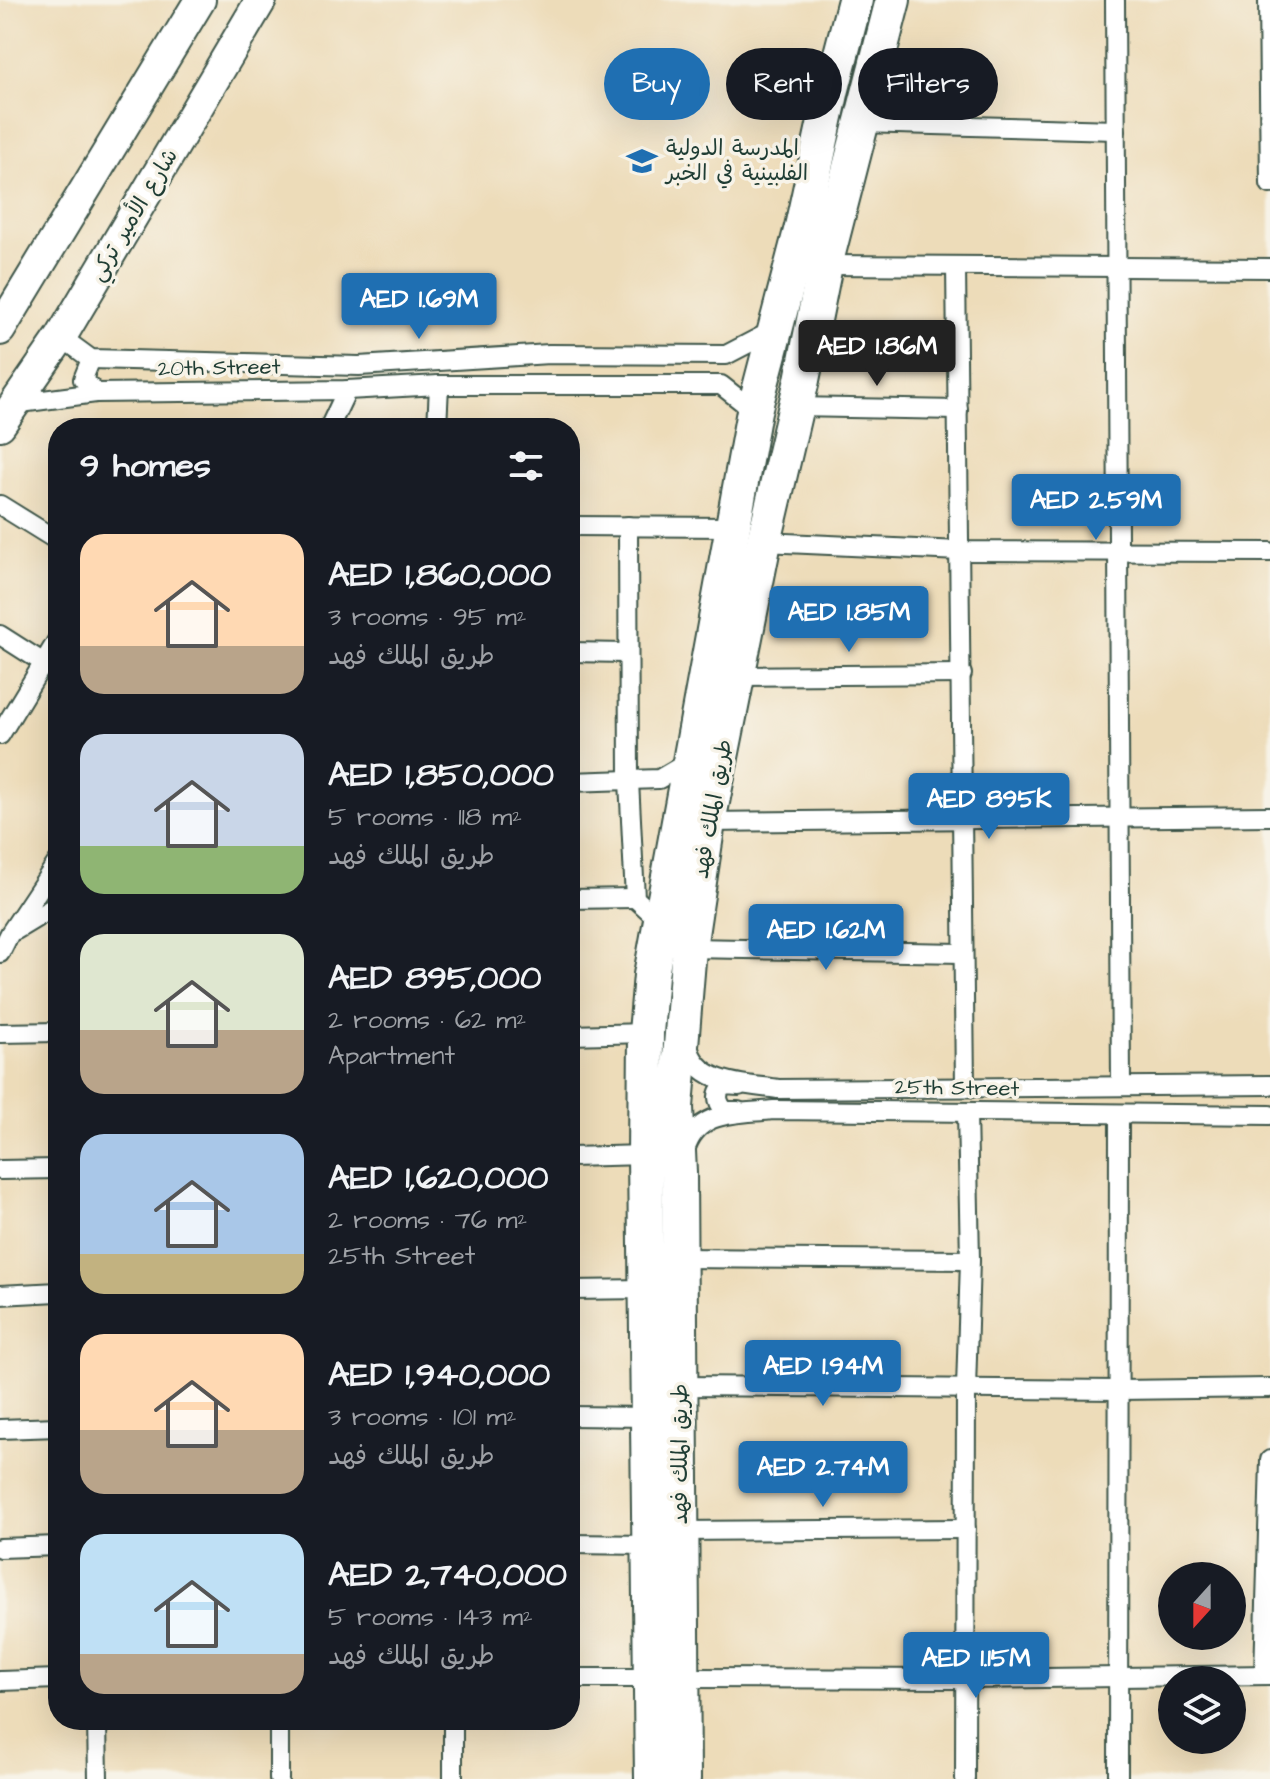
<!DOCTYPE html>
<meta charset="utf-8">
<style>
body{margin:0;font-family:"Architects Daughter","Playpen Sans Arabic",sans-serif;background:#242831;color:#f1f3f6;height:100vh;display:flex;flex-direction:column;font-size:30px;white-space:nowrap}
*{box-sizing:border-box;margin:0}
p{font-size:26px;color:#9ea1a6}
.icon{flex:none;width:44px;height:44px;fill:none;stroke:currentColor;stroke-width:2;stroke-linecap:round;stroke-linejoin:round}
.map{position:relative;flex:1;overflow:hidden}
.sheet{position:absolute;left:48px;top:418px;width:532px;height:1312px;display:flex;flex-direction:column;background:#171b24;border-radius:32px;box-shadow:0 8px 32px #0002}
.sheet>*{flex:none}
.banner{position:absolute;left:604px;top:48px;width:546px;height:72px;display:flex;gap:16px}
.needle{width:52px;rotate:201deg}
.fabs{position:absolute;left:1158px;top:1562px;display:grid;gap:16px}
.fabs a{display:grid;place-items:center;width:88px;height:88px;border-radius:50%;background:#171b24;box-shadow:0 8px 32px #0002;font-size:40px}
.price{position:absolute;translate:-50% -68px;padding:0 18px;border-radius:8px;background:#1f6fb2;color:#fff;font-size:26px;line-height:52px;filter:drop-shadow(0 2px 4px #0008)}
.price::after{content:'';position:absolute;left:50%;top:48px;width:24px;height:18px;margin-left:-12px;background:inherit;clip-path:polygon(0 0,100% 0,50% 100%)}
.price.selected{background:#222;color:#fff}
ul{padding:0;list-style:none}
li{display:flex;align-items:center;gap:24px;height:200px;padding:0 32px}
li span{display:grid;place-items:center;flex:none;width:224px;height:160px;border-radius:24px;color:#555}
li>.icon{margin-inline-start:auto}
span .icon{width:96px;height:96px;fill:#fffc;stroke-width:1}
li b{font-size:34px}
h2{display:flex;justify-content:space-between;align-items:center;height:96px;padding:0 32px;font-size:34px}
.pill{padding:0 28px;border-radius:36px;background:#171b24;box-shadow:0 8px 32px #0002;font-size:28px;line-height:72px}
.pill.selected{background:#1f6fb2;color:#fff}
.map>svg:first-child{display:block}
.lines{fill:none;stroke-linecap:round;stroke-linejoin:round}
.minor-casing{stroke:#3e5548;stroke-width:22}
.primary-casing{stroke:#3e5548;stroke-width:34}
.motorway-casing{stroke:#3e5548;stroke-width:38}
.minor{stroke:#fff;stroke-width:18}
.primary{stroke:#fff;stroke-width:30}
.motorway{stroke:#fff;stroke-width:34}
.labels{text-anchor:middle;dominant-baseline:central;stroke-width:7;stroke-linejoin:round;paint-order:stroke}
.poi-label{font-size:22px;fill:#1f3d34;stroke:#f7f3e8;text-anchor:start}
.street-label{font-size:22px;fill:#1f3d34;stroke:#f7f3e8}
</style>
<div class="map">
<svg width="1270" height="1779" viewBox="0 0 1270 1779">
<rect width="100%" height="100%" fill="#f7f3e8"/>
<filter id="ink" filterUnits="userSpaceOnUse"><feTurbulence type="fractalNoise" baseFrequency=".0125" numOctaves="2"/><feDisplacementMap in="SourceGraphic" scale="16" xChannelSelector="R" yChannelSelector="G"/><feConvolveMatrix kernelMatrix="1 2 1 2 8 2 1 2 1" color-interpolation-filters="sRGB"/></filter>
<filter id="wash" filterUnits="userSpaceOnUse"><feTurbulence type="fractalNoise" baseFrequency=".006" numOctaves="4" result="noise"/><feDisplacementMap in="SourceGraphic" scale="32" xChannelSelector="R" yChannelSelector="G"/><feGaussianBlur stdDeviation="1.8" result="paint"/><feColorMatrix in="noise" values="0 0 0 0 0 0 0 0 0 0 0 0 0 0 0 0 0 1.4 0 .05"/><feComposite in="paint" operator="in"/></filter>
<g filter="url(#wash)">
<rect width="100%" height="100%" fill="#eddcb9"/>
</g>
<g filter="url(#ink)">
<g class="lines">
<g class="minor-casing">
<g id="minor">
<path d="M1115,0L1121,1085"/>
<path d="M1268,0L1270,184"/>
<path d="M859,123L1116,130"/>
<path d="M825,265L1270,268"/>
<path d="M956,266L965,1086"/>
<path d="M61,337L91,359L359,366L549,354L726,355L774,330"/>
<path d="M91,359L83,379L96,393"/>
<path d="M13,404L96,393L347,390L439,385H721L754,411"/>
<path d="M795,407L958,410"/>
<path d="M329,428L347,390"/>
<path d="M437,428L439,385"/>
<path d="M0,505L58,541"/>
<path d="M570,526L733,527"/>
<path d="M628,526L629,781L635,898L660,921"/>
<path d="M764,542L960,551L1270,552"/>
<path d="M0,635L58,672"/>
<path d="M570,652L626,653"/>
<path d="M737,676L962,674"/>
<path d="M0,735L58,639"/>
<path d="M570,782L659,779L688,762"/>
<path d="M708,822L1270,816"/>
<path d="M570,899L635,898"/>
<path d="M16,930L54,907L58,908"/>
<path d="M689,948L962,953"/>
<path d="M0,953L10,933L58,861"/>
<path d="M0,1033L58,1032"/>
<path d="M570,1035L646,1033"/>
<path d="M688,1045C696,1085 745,1084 778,1089L1270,1085"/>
<path d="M738,1111H725C717,1102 715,1094 724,1085L739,1086"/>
<path d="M685,1151C697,1109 737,1114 774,1110L1270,1115"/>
<path d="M570,1157L645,1155"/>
<path d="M0,1170L58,1169"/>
<path d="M678,1258L970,1260"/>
<path d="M570,1290L647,1289"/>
<path d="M0,1295L58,1292"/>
<path d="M680,1386L1119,1390L1270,1388"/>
<path d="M570,1416L648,1417"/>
<path d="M0,1429L58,1427"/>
<path d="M680,1531L966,1529"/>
<path d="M570,1544L650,1545"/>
<path d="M0,1548L58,1546"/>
<path d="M1264,1675L1270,1460"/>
<path d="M570,1678H651"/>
<path d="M682,1678L965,1679L1270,1675"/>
<path d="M0,1681L58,1679"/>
<path d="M97,1720L98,1779"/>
<path d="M279,1720V1779"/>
<path d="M453,1720V1779"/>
<path d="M965,1779L966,1389L970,1260L967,1112"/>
<path d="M1118,1779L1119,1114"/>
</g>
</g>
<g class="primary-casing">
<g id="primary">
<path d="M0,330L200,0"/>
<path d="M0,425L61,337L261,0"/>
</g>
</g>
<g class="motorway-casing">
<g id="motorway">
<path d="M652,1779L645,1155L646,1033L651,975L754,411L802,227L832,89L855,0"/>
<path d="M683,1779L679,1173L676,1107L689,948L708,822L764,542L802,380L825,265L893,0"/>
</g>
</g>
<use href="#minor" class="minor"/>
<use href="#primary" class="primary"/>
<use href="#motorway" class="motorway"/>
</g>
</g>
<defs>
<g id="school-bare" transform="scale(2.4)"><path d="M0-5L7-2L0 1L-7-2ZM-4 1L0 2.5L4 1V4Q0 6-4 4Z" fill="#1f6fb2" stroke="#f7f3e8" stroke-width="2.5" paint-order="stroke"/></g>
</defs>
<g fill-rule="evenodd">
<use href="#school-bare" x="642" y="161"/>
</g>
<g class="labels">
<g class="poi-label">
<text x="666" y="148">المدرسة الدولية<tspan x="666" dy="25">الفلبينية في الخبر</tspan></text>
</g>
<g class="street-label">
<text transform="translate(134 215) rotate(-59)">شارع الأمير تركي</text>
<text transform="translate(219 368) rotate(-1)">20th Street</text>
<text transform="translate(713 809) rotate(-80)">طريق الملك فهد</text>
<text transform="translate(957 1088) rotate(1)">25th Street</text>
<text transform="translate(680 1454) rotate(-90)">طريق الملك فهد</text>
</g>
</g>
</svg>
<div class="fabs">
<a><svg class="needle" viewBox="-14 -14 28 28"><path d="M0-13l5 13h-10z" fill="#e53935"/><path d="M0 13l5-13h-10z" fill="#9ea1a6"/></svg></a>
<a><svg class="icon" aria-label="layers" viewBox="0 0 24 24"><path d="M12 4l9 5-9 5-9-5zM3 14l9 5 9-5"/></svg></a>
</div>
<b class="price" style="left:419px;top:341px">AED 1.69M</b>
<b class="price selected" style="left:877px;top:388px">AED 1.86M</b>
<b class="price" style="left:1096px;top:542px">AED 2.59M</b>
<b class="price" style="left:849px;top:654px">AED 1.85M</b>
<b class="price" style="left:989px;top:841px">AED 895K</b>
<b class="price" style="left:826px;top:972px">AED 1.62M</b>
<b class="price" style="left:823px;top:1408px">AED 1.94M</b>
<b class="price" style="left:823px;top:1509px">AED 2.74M</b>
<b class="price" style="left:976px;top:1700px">AED 1.15M</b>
<div class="banner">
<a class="pill selected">Buy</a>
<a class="pill">Rent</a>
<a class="pill">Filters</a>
</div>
<section class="sheet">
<h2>9 homes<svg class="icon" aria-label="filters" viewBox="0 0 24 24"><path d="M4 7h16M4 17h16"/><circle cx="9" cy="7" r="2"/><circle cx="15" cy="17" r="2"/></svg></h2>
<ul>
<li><span style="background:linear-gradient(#ffd9b3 70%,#b9a48a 0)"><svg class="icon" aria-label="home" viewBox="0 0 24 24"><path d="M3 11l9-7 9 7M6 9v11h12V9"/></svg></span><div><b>AED 1,860,000</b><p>3 rooms · 95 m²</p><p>طريق الملك فهد</p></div></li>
<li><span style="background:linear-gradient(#c9d6e8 70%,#8fb573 0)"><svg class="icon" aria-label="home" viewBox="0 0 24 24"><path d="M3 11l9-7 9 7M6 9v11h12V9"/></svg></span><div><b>AED 1,850,000</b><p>5 rooms · 118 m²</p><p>طريق الملك فهد</p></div></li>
<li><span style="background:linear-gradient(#dfe7d0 60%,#b9a48a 0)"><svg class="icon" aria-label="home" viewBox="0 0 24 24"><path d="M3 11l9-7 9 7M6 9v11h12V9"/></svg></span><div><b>AED 895,000</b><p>2 rooms · 62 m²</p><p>Apartment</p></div></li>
<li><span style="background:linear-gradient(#a9c7e8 75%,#c2b280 0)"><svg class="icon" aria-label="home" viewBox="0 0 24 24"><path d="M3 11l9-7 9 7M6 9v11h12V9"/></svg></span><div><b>AED 1,620,000</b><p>2 rooms · 76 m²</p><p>25th Street</p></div></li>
<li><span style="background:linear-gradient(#ffd9b3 60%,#b9a48a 0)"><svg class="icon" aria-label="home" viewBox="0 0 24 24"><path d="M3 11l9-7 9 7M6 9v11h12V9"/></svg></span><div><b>AED 1,940,000</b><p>3 rooms · 101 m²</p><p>طريق الملك فهد</p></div></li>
<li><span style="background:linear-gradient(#bfe0f5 75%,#b9a48a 0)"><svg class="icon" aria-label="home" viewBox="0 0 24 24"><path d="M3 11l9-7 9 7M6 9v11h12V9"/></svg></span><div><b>AED 2,740,000</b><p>5 rooms · 143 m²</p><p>طريق الملك فهد</p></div></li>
</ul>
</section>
</div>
